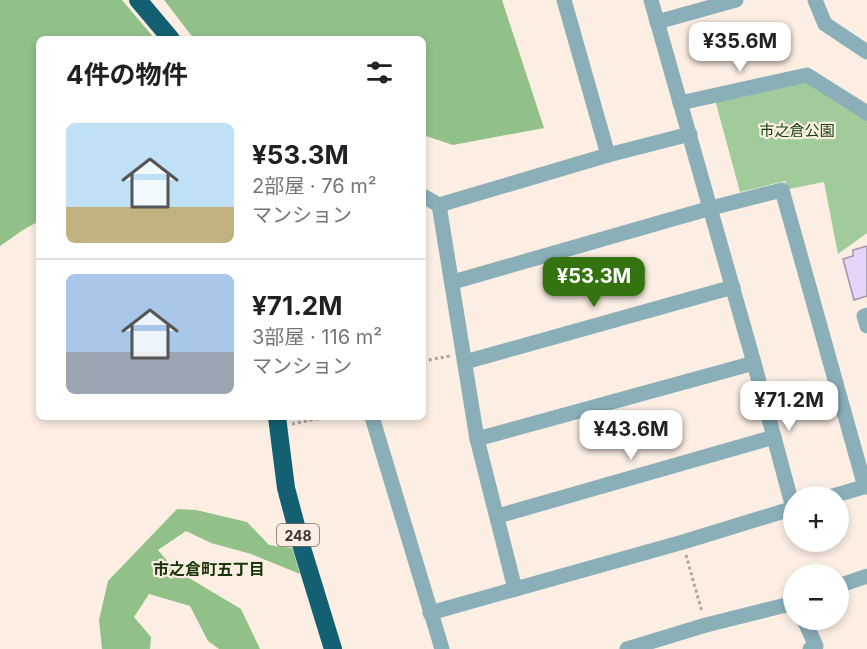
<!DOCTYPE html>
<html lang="ja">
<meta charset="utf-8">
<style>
body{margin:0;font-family:Inter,"Noto Sans JP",sans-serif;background:#f6f6f6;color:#202124;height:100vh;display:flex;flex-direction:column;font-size:22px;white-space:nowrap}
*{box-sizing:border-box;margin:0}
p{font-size:20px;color:#757577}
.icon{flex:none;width:33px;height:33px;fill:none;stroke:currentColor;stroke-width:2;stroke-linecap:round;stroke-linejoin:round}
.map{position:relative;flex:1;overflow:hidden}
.sheet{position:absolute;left:36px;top:36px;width:390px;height:384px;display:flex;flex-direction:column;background:#fff;border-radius:9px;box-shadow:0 3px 9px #0003}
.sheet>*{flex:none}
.buttons{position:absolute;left:783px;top:486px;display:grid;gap:12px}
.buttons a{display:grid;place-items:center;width:66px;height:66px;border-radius:50%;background:#fff;box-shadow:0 3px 9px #0003;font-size:30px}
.price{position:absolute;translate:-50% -51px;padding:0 14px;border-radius:12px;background:#fff;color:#222;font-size:20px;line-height:39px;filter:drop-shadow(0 2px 3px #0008)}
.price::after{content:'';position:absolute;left:50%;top:36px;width:18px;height:14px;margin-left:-9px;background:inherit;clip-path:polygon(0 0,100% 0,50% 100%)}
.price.active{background:#347410;color:#fff}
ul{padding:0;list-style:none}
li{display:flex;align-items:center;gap:18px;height:150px;padding:0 30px}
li+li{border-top:2px solid #e0e0e0}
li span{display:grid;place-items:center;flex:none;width:168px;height:120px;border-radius:9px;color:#555}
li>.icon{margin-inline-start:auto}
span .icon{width:72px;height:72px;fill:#fffc;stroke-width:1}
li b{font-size:26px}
h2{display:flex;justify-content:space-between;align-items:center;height:72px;padding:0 30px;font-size:26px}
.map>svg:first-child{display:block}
.green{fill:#a2cb9b}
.forest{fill:#91c188}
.building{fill:#e7d3fa;stroke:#a094ac;stroke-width:1.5}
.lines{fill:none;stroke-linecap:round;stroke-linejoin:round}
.path{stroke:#b0a49b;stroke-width:3;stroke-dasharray:3 3;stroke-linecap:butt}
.street{stroke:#8aafb9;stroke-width:15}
.highway{stroke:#126071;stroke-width:18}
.labels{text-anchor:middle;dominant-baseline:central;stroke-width:4.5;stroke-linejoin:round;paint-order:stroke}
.shield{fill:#fceee3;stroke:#756a62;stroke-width:1.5}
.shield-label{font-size:14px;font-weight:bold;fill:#3b322b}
.park-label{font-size:15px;fill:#13430b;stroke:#fceee3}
.neighbourhood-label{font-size:16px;font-weight:bold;fill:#163507;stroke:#fceee3}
</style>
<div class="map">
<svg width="867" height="649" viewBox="0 0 867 649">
<rect width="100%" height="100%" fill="#fceee3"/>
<path class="green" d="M807,75L867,113V233L838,254L824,182L789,189L785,181L740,192L714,96Z"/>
<g class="forest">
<path d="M0,0H122L155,39H39V221L23,230L0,246Z"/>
<path d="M164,0H502L544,128L453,145L423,135V39H194Z"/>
<path d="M177,509L196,510L247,522L269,545L292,548L300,574L251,554L211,543L186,531L158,550L174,569L241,609L260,649H219L208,641L190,606L149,594L134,617L151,637L150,649H102L99,620L108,581Z"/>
</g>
<path class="building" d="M867,246V296L854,300L843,259L853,256V250Z"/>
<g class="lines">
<g class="path">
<path d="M423,361L450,356"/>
<path d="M292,424L327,417"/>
<path d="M686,555L702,612"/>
</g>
<g class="street">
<path d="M564,0L608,155"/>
<path d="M651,0L754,363L793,508"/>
<path d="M815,0L825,24L867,52"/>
<path d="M657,22L736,0"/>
<path d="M680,103L807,75L867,113"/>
<path d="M423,196L439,205"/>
<path d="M453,282L711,208L782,190L865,487"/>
<path d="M867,315L864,316L867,326"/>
<path d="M465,362L733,287"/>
<path d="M372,417L442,649"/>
<path d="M477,439L754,363"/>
<path d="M833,496L867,486"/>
<path d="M498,516L774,437"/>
<path d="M838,586L867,576"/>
<path d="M515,589L477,439L439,205L608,155L690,134"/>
<path d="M430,613L683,542L794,508"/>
<path d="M804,620L816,646L810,649"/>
<path d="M627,649L706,625L794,603"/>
</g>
<g class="highway">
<path d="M138,0L171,39"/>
<path d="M277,417L286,488L302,548L333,649"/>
</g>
</g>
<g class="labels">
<rect class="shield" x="277" y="524" width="42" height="22" rx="4.5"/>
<g class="shield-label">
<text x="298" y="535">248</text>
</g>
<g class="park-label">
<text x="797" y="130">市之倉公園</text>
</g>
<g class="neighbourhood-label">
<text x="209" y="569">市之倉町五丁目</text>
</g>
</g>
</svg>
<div class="buttons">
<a>+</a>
<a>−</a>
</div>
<b class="price" style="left:740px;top:73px">¥35.6M</b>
<b class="price active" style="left:594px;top:308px">¥53.3M</b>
<b class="price" style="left:789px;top:432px">¥71.2M</b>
<b class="price" style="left:631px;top:461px">¥43.6M</b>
<section class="sheet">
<h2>4件の物件<svg class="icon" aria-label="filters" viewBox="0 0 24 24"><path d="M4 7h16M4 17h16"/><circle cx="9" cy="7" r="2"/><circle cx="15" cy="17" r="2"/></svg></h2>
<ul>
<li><span style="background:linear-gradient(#bfe0f5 70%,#c2b280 0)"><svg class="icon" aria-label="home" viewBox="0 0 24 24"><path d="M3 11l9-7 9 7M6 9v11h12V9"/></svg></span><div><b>¥53.3M</b><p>2部屋 · 76 m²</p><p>マンション</p></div></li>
<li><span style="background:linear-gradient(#a9c7e8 65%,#9aa5b1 0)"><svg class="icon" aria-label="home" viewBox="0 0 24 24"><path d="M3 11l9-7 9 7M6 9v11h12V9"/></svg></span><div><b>¥71.2M</b><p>3部屋 · 116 m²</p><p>マンション</p></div></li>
</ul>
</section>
</div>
